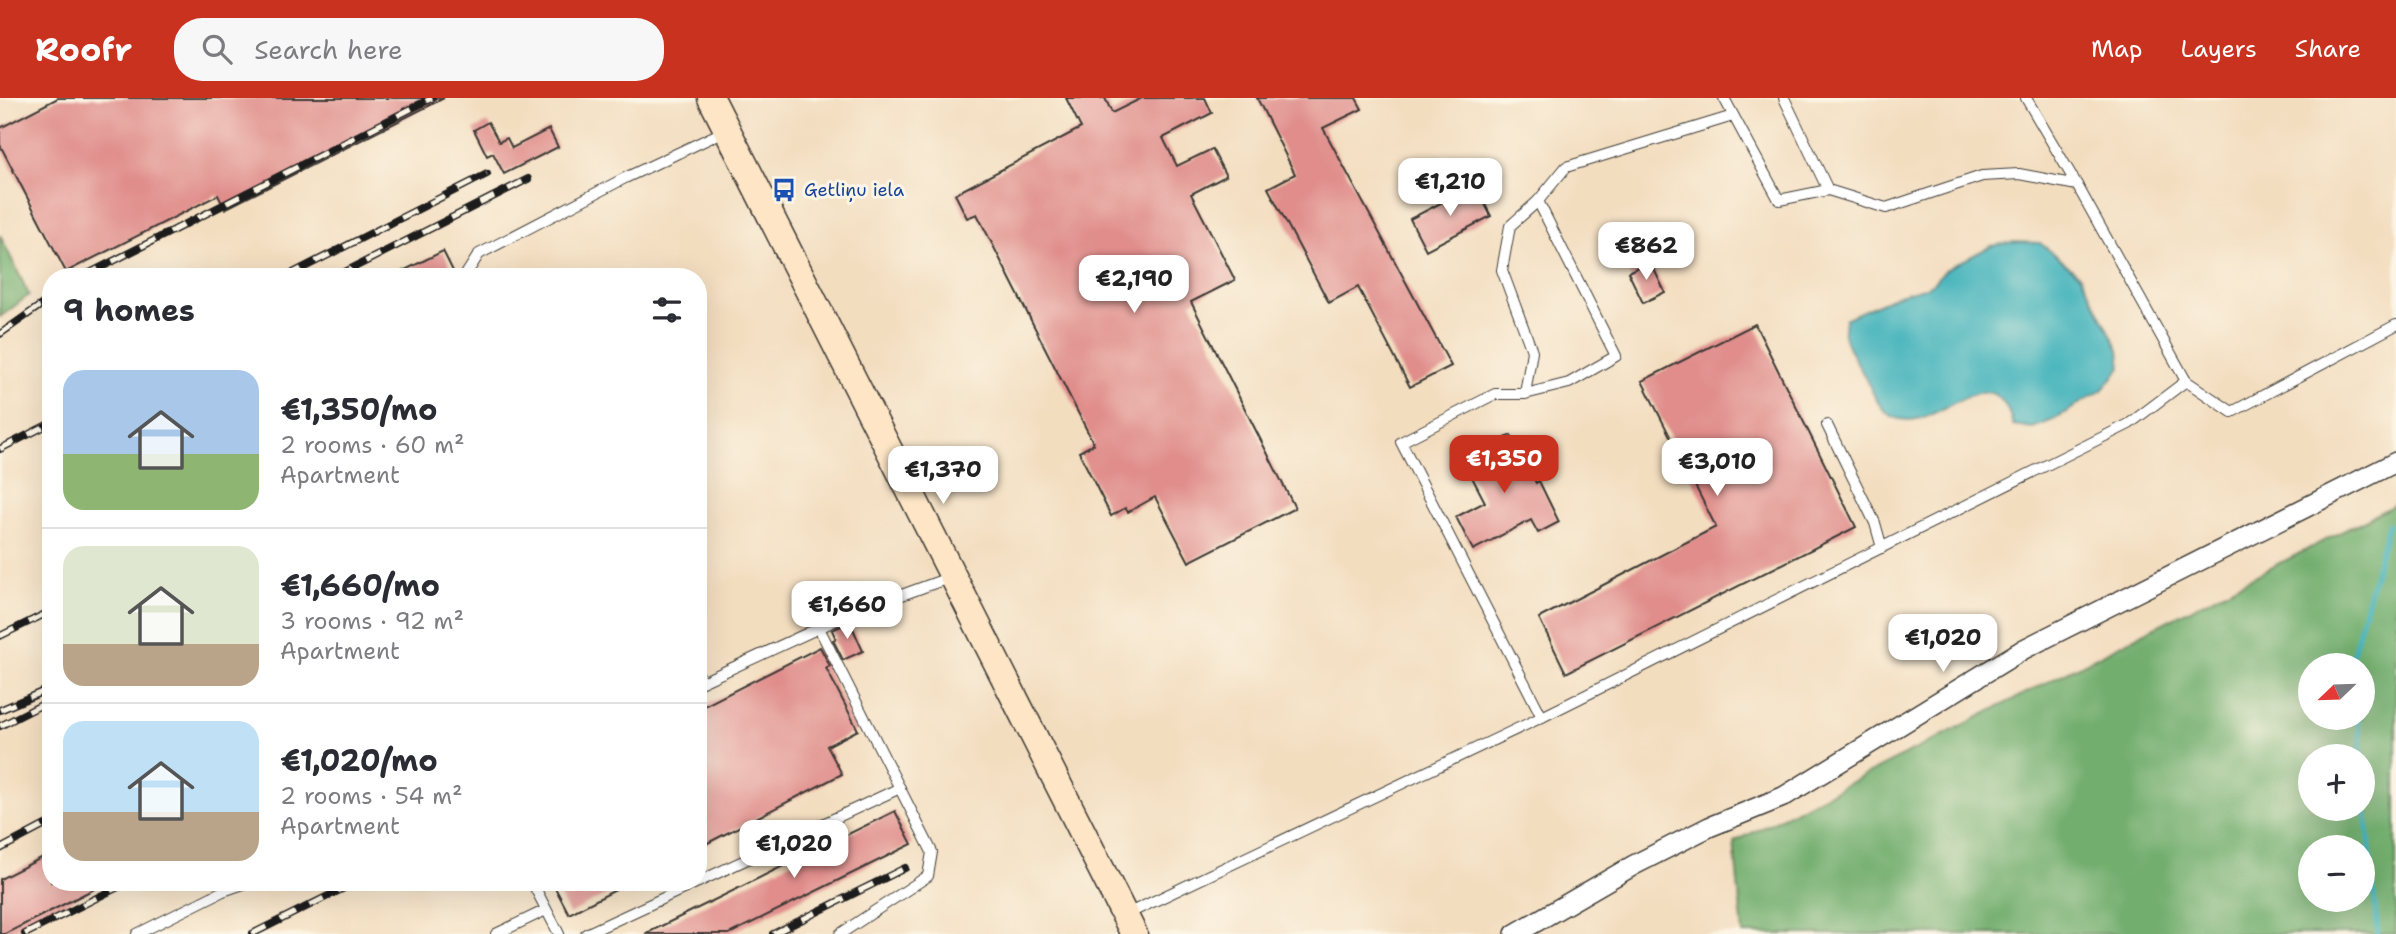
<!DOCTYPE html>
<meta charset="utf-8">
<style>
body{margin:0;font-family:"Shantell Sans",sans-serif;background:#f7f7f7;color:#2b2b33;height:100vh;display:flex;flex-direction:column;font-size:26px;white-space:nowrap}
*{box-sizing:border-box;margin:0}
p{font-size:23px;color:#7c7c81}
.icon{flex:none;width:38px;height:38px;fill:none;stroke:currentColor;stroke-width:2;stroke-linecap:round;stroke-linejoin:round}
.map{position:relative;flex:1;overflow:hidden}
.panel{position:absolute;left:42px;top:170px;width:665px;height:623px;display:flex;flex-direction:column;background:#fff;border-radius:28px;box-shadow:0 7px 28px #0002}
.panel>*{flex:none}
.needle{width:46px;rotate:247deg}
.tools{position:absolute;left:2298px;top:555px;display:grid;gap:14px}
.tools a{display:grid;place-items:center;width:77px;height:77px;border-radius:50%;background:#fff;box-shadow:0 7px 28px #0002;font-size:35px}
.price{position:absolute;translate:-50% -60px;padding:0 16px;border-radius:14px;background:#fff;color:#222;font-size:23px;line-height:46px;filter:drop-shadow(0 2px 4px #0008)}
.price::after{content:'';position:absolute;left:50%;top:42px;width:21px;height:16px;margin-left:-10px;background:inherit;clip-path:polygon(0 0,100% 0,50% 100%)}
.price.active{background:#c8321e;color:#fff}
ul{padding:0;list-style:none}
li{display:flex;align-items:center;gap:21px;height:175px;padding:0 21px}
li+li{border-top:2px solid #e1e1e2}
li span{display:grid;place-items:center;flex:none;width:196px;height:140px;border-radius:21px;color:#555}
li>.icon{margin-inline-start:auto}
span .icon{width:84px;height:84px;fill:#fffc;stroke-width:1}
li b{font-size:30px}
h2{display:flex;justify-content:space-between;align-items:center;height:84px;padding:0 21px;font-size:30px}
header{display:flex;align-items:center;gap:42px;box-sizing:border-box;height:98px;padding:0 35px;background:#c8321e;color:#fff}
header strong{font-size:33px}
nav{display:flex;gap:38px;margin-inline-start:auto;font-size:24px}
.search{width:490px;height:63px;background:#f7f7f7;display:flex;align-items:center;gap:18px;box-sizing:border-box;padding:0 24px;border-radius:28px;color:#7c7c81;font-size:26px}
.map>svg:first-child{display:block}
.forest{fill:#72ae6e;stroke:#476545;stroke-width:2;fill-rule:evenodd}
.water{fill:#43b3bc;stroke:#30686c;stroke-width:2}
.lines{fill:none;stroke-linecap:round;stroke-linejoin:round}
.stream{stroke:#43b3bc;stroke-width:5}
.building{fill:#e08d8b}
.lane-casing{stroke:#3c3934;stroke-width:12}
.street-casing{stroke:#3c3934;stroke-width:22}
.secondary-casing{stroke:#3c3934;stroke-width:29}
.lane{stroke:#fff;stroke-width:10}
.street{stroke:#fff;stroke-width:19}
.secondary{stroke:#fde5c5;stroke-width:26}
.rail-casing{stroke:#1c1c1c;stroke-width:8}
.rail{stroke:#fcf5e5;stroke-width:5;stroke-dasharray:16;stroke-linecap:butt}
.labels{text-anchor:middle;dominant-baseline:central;stroke-width:6;stroke-linejoin:round;paint-order:stroke}
.transit-label{font-size:18px;fill:#164399;stroke:#fcf5e5;text-anchor:start}
</style>
<header>
<strong>Roofr</strong>
<div class="search"><svg class="icon" aria-label="search" viewBox="0 0 24 24"><circle cx="10" cy="10" r="6"/><path d="M15 15l6 6"/></svg>Search here</div>
<nav><a>Map</a><a>Layers</a><a>Share</a></nav>
</header>
<div class="map">
<svg width="2396" height="836" viewBox="0 0 2396 836">
<rect width="100%" height="100%" fill="#fcf5e5"/>
<filter id="ink" filterUnits="userSpaceOnUse"><feTurbulence type="fractalNoise" baseFrequency=".0143" numOctaves="2"/><feDisplacementMap in="SourceGraphic" scale="14" xChannelSelector="R" yChannelSelector="G"/><feConvolveMatrix kernelMatrix="1 2 1 2 8 2 1 2 1" color-interpolation-filters="sRGB"/></filter>
<filter id="wash" filterUnits="userSpaceOnUse"><feTurbulence type="fractalNoise" baseFrequency=".00686" numOctaves="4" result="noise"/><feDisplacementMap in="SourceGraphic" scale="28" xChannelSelector="R" yChannelSelector="G"/><feGaussianBlur stdDeviation="1.57" result="paint"/><feColorMatrix in="noise" values="0 0 0 0 0 0 0 0 0 0 0 0 0 0 0 0 0 1.4 0 .05"/><feComposite in="paint" operator="in"/></filter>
<g filter="url(#wash)">
<rect width="100%" height="100%" fill="#f3ddbf"/>
<g class="forest">
<path d="M0,137L29,197L0,219Z"/>
<path d="M2396,406V836H1743L1734,744ZM2310,567H2362V620H2310ZM2310,658H2362V710H2310ZM2310,749H2362V802H2310Z"/>
</g>
<path class="water" d="M2014,144L2040,145L2081,178L2119,252L2121,270L2102,292L2053,322L2033,330L2013,327C1992,248 1938,339 1894,319C1879,313 1873,294 1866,281C1860,268 1847,252 1844,237C1843,233 1845,226 1845,221L1898,197L1924,190L1933,185L1945,172L1991,148Z"/>
<g class="lines">
<g class="stream">
<path d="M2353,567L2352,559L2388,426"/>
<path d="M2358,620L2362,658"/>
<path d="M2362,668L2378,836"/>
</g>
</g>
<g id="blocks">
<g class="building">
<path d="M58,0H444L225,111L218,97L66,174L0,47V30Z"/>
<path d="M1066,0H1105L1112,15L1142,0H1205L1212,15L1163,40L1177,68L1212,51L1226,78L1191,96L1235,182L1191,204L1295,410L1189,464L1155,399L1128,414L1125,410L1111,418L1079,354L1094,346L977,116L967,120L955,96L1081,30Z"/>
<path d="M1257,0H1356L1362,11L1323,30L1451,268L1410,289L1358,189L1329,205L1268,90L1295,76Z"/>
<path d="M488,24L499,44L507,40L512,50L549,31L558,49L504,76L493,55L487,58L474,32Z"/>
<path d="M1475,87L1491,118L1426,152L1410,121Z"/>
<path d="M443,153L453,173L443,178H393Z"/>
<path d="M1650,163L1665,194L1643,205L1628,174Z"/>
<path d="M1755,226L1856,429L1566,575L1539,520L1716,429L1642,283Z"/>
<path d="M1511,337L1536,385L1539,383L1559,424L1538,435L1531,422L1473,452L1456,419L1485,404L1463,362Z"/>
<path d="M850,524L863,553L843,562L833,542L836,541L832,532Z"/>
<path d="M820,549L830,568L826,570L858,632L827,648L842,676L698,750V611Z"/>
<path d="M895,713L912,746L729,836H645Z"/>
<path d="M51,755V784H108L5,836H0V781Z"/>
<path d="M552,784H631L569,816Z"/>
</g>
</g>
</g>
<g filter="url(#ink)">
<use href="#blocks" fill-opacity="0" stroke="#3c3934" stroke-width="2"/>
<g class="lines">
<g class="lane-casing">
<g id="lane">
<path d="M1784,0L1828,92"/>
<path d="M2026,0L2077,87"/>
<path d="M465,178L479,156L625,80L727,32"/>
<path d="M2186,283L2232,314L2396,227"/>
<path d="M1525,296L1532,253L1502,172L1510,128L1538,103"/>
<path d="M1827,327L1875,425L1882,450"/>
<path d="M819,530L932,754L928,778L840,836"/>
<path d="M698,576L702,584L847,517L951,479"/>
<path d="M1542,619L1401,344L1495,296H1525L1569,285L1616,258L1538,103L1566,69L1733,18"/>
<path d="M532,784L559,836"/>
<path d="M698,784L900,690"/>
<path d="M1125,817L1542,619L2129,326L2186,283L2077,87L2019,76L1982,78L1886,110L1828,92L1779,102L1724,0"/>
<path d="M137,836L223,793L249,784"/>
<path d="M496,836L546,812"/>
<path d="M586,836L698,784"/>
</g>
</g>
<g class="street-casing">
<path id="street" d="M1515,836L1634,767L1709,729L1783,699L2024,551L2396,364"/>
</g>
<g class="secondary-casing">
<path id="secondary" d="M711,0L1134,836"/>
</g>
<use href="#lane" class="lane"/>
<use href="#street" class="street"/>
<use href="#secondary" class="secondary"/>
<g class="rail-casing">
<g id="rail">
<path d="M84,178L432,0"/>
<path d="M287,178L487,76"/>
<path d="M337,178L528,81"/>
<path d="M0,236L51,200"/>
<path d="M0,351L51,325"/>
<path d="M0,538L51,513"/>
<path d="M0,612L51,590"/>
<path d="M0,628L51,602"/>
<path d="M0,751L51,724"/>
<path d="M25,836L128,784"/>
<path d="M252,836L356,784"/>
<path d="M773,836L905,770"/>
</g>
</g>
<use href="#rail" class="rail"/>
</g>
</g>
<defs>
<g id="bus-bare" transform="scale(1.89)"><path d="M-5-6H5V4H4V6H2V4H-2V6H-4V4H-5ZM-3.5-4V0h7V-4ZM-3.5 1.2v1.5H-2V1.2ZM2 1.2v1.5H3.5V1.2Z" fill="#1a4fb4" stroke="#fcf5e5" stroke-width="2.5" paint-order="stroke"/></g>
</defs>
<g fill-rule="evenodd">
<use href="#bus-bare" x="784" y="92"/>
</g>
<g class="labels">
<g class="transit-label">
<text x="804" y="92">Getliņu iela</text>
</g>
</g>
</svg>
<div class="tools">
<a><svg class="needle" viewBox="-14 -14 28 28"><path d="M0-13l5 13h-10z" fill="#e53935"/><path d="M0 13l5-13h-10z" fill="#7c7c81"/></svg></a>
<a>+</a>
<a>−</a>
</div>
<b class="price" style="left:1450px;top:120px">€1,210</b>
<b class="price" style="left:1646px;top:184px">€862</b>
<b class="price" style="left:1134px;top:217px">€2,190</b>
<b class="price active" style="left:1504px;top:397px">€1,350</b>
<b class="price" style="left:1717px;top:400px">€3,010</b>
<b class="price" style="left:943px;top:408px">€1,370</b>
<b class="price" style="left:847px;top:543px">€1,660</b>
<b class="price" style="left:1943px;top:576px">€1,020</b>
<b class="price" style="left:794px;top:782px">€1,020</b>
<section class="panel">
<h2>9 homes<svg class="icon" aria-label="filters" viewBox="0 0 24 24"><path d="M4 7h16M4 17h16"/><circle cx="9" cy="7" r="2"/><circle cx="15" cy="17" r="2"/></svg></h2>
<ul>
<li><span style="background:linear-gradient(#a9c7e8 60%,#8fb573 0)"><svg class="icon" aria-label="home" viewBox="0 0 24 24"><path d="M3 11l9-7 9 7M6 9v11h12V9"/></svg></span><div><b>€1,350/mo</b><p>2 rooms · 60 m²</p><p>Apartment</p></div></li>
<li><span style="background:linear-gradient(#dfe7d0 70%,#b9a48a 0)"><svg class="icon" aria-label="home" viewBox="0 0 24 24"><path d="M3 11l9-7 9 7M6 9v11h12V9"/></svg></span><div><b>€1,660/mo</b><p>3 rooms · 92 m²</p><p>Apartment</p></div></li>
<li><span style="background:linear-gradient(#bfe0f5 65%,#b9a48a 0)"><svg class="icon" aria-label="home" viewBox="0 0 24 24"><path d="M3 11l9-7 9 7M6 9v11h12V9"/></svg></span><div><b>€1,020/mo</b><p>2 rooms · 54 m²</p><p>Apartment</p></div></li>
</ul>
</section>
</div>
